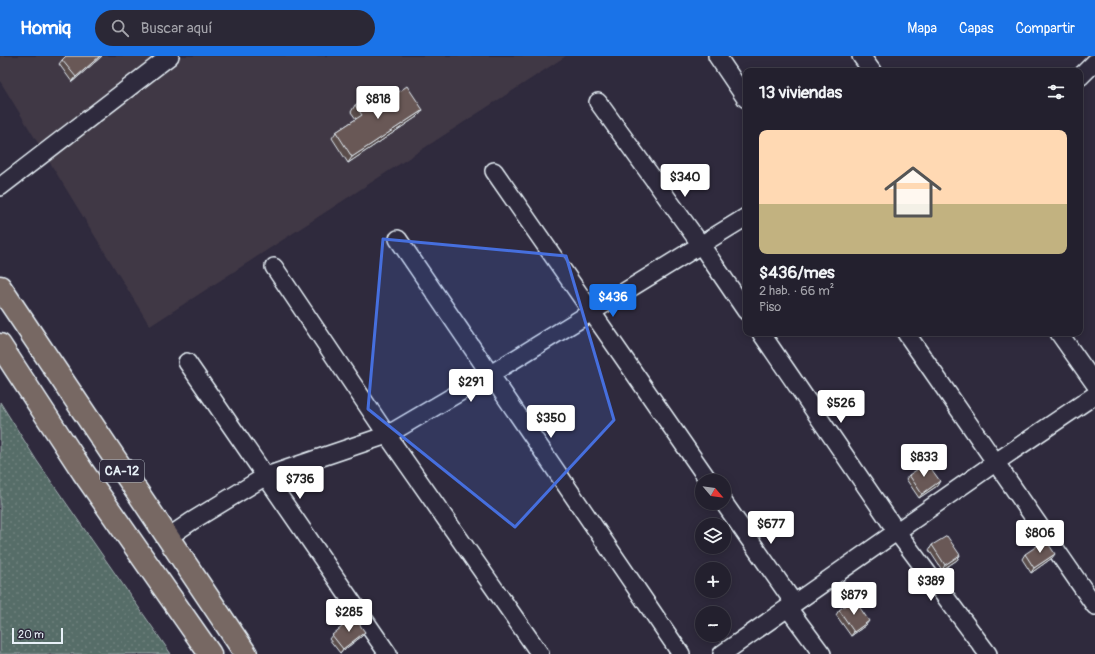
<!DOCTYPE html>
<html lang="es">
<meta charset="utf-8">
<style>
body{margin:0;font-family:Pangolin,sans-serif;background:#2b2836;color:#f1f3f6;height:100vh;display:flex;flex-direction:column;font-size:15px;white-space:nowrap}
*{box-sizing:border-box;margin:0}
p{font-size:13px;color:#a3a3aa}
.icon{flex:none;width:22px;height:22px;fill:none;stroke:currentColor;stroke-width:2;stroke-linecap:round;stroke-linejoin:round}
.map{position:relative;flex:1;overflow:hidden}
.details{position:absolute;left:743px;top:12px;width:340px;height:268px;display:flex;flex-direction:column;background:#23202e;border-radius:8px;box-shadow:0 2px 10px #0003,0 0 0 1px #403e4a}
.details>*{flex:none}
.needle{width:26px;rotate:119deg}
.controls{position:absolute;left:695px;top:418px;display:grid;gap:8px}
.controls a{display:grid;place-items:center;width:36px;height:36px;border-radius:50%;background:#23202e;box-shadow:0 2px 10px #0003,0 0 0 1px #403e4a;font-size:20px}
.scale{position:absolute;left:12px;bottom:10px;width:51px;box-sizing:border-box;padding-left:4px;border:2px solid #e8f1f8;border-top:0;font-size:11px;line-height:14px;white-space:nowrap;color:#e8f1f8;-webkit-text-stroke:3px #2f2a3d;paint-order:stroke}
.price{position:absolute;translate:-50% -34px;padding:0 9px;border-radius:4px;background:#fff;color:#222;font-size:13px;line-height:26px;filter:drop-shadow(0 1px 2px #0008)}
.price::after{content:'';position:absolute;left:50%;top:24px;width:12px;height:9px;margin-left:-6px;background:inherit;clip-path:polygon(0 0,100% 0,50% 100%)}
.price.selected{background:#1a73e8;color:#fff}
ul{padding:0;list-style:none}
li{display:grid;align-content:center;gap:8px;height:212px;padding:0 16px}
li span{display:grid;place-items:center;height:124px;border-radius:8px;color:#555}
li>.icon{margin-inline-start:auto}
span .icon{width:72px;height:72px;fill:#fffc;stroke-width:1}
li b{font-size:17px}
h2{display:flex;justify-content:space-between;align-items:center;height:48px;padding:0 16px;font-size:17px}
header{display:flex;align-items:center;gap:24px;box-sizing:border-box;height:56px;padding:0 20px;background:#1a73e8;color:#fff}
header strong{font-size:19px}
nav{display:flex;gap:22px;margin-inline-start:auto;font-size:14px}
.search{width:280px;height:36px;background:#2b2836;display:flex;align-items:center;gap:10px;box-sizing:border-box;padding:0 14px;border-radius:22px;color:#a3a3aa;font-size:15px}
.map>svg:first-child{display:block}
.built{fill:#403845}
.grass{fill:url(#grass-dots);stroke:#a0afb0}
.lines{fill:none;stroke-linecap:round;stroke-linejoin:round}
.minor-casing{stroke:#e8f1f8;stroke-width:20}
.highway-casing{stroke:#e8f1f8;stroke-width:25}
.minor{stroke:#2f2a3d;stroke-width:17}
.highway{stroke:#776864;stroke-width:22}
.wall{fill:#5a4d4b;stroke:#e8f1f8}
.shaded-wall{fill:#4a3e3d;stroke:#e8f1f8}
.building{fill:#695957;stroke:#e8f1f8}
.marked{fill:#466fde;fill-opacity:0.2;stroke:#466fde;stroke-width:3;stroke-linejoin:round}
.labels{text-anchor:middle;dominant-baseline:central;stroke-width:3;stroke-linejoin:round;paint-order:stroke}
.shield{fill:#2f2a3d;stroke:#b0b5c0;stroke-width:1}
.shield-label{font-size:13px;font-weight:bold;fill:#e8f1f8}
</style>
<header>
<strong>Homiq</strong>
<div class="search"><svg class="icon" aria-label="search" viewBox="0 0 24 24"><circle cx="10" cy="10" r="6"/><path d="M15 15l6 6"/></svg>Buscar aquí</div>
<nav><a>Mapa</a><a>Capas</a><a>Compartir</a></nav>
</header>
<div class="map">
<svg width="1095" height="598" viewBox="0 0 1095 598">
<defs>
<pattern id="grass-dots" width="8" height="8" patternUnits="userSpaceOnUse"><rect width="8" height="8" fill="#576d68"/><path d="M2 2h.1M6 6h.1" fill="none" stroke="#6f827e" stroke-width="1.8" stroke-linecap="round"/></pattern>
</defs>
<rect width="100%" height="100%" fill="#2f2a3d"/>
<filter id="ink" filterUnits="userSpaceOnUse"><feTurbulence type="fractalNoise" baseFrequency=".025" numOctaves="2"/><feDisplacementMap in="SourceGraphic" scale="8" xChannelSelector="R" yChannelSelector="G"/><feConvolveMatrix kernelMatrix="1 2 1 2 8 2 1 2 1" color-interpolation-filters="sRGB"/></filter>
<g filter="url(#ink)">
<path class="built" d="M0,0H566L150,270L0,25Z"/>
<path class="grass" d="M0,346L37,405L171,598H0Z"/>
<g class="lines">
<g class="minor-casing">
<g id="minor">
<path d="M717,0L746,43"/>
<path d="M861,0L872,15"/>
<path d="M1080,21L1095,6"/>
<path d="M598,46L701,189L746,255"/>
<path d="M494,115L709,425"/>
<path d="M0,131L170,0"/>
<path d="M398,183L681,598"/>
<path d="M274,211L387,379L540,598"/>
<path d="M761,277L897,476L988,598"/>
<path d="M906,277L1095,550"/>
<path d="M1059,277L1095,328"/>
<path d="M187,306L388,598"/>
<path d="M724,447L794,547"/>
<path d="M167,482L192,465L266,420L387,379L489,319L746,161"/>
<path d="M788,552L822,598"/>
<path d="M722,598L996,406L1095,339"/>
</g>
</g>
<g class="highway-casing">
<g id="highway">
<path d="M0,231L246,598"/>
<path d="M0,289L83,416L210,598"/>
</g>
</g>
<use href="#minor" class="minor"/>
<use href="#highway" class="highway"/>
</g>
<g class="wall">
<path d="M66,0H102L72,26L59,8L62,4Z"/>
<path d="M381,48L423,54L418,60L348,107L332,82L336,76L356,63L351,56L355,49Z"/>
<path d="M909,419L937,430L919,442L906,423Z"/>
<path d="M932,489L960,499L957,504L942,514L929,494Z"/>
<path d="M1025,498L1052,502L1031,517L1022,503Z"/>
<path d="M839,554L866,569L851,580L836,559Z"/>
<path d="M365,576L362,580L340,597L329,583L332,579Z"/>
</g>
<g class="shaded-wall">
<path d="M100,0H102L72,26L76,21Z"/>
<path d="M423,54L418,60L348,107L352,101Z"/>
<path d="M940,425L937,430L919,442L922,438Z"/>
<path d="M1055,498L1052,502L1031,517L1034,512Z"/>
<path d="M960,499L957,504L942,514L945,509Z"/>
<path d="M869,565L866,569L851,580L854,576Z"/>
<path d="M365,576L362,580L340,597L343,593Z"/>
</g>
<g class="building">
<path d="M66,0H100L76,21L62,4Z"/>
<path d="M407,30L423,54L352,101L336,76L362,59L355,49L374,37L381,48Z"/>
<path d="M927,407L940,425L922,438L909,419Z"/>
<path d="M947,480L960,499L945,509L932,489Z"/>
<path d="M1046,484L1055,498L1034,512L1025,498Z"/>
<path d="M854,543L869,565L854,576L839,554Z"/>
<path d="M354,561L365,576L343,593L332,579Z"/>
</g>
</g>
<path class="marked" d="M383,183L566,200L614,364L515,471L368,353Z"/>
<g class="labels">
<rect class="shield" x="100" y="404" width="44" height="22" rx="3"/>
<g class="shield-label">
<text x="122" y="415">CA-12</text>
</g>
</g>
</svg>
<div class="controls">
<a><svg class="needle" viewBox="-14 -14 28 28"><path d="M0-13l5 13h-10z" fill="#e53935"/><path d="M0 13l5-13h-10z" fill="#a3a3aa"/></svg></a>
<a><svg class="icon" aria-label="layers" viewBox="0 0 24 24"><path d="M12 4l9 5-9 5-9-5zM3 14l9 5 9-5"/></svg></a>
<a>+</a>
<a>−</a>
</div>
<div class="scale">20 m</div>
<b class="price" style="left:378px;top:64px">$818</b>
<b class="price" style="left:685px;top:142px">$340</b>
<b class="price selected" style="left:613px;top:262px">$436</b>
<b class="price" style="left:471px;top:347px">$291</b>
<b class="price" style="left:841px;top:368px">$526</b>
<b class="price" style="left:551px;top:383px">$350</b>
<b class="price" style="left:924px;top:422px">$833</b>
<b class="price" style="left:300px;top:444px">$736</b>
<b class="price" style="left:771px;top:489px">$677</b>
<b class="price" style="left:1040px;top:498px">$806</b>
<b class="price" style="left:931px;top:546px">$389</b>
<b class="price" style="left:854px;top:560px">$879</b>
<b class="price" style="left:349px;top:577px">$285</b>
<section class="details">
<h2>13 viviendas<svg class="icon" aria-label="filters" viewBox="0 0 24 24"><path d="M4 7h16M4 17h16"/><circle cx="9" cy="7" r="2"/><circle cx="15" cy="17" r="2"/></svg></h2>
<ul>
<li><span style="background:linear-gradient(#ffd9b3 60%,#c2b280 0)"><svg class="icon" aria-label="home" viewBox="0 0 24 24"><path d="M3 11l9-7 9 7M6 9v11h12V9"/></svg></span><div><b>$436/mes</b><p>2 hab. · 66 m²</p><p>Piso</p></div></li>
</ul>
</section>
</div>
